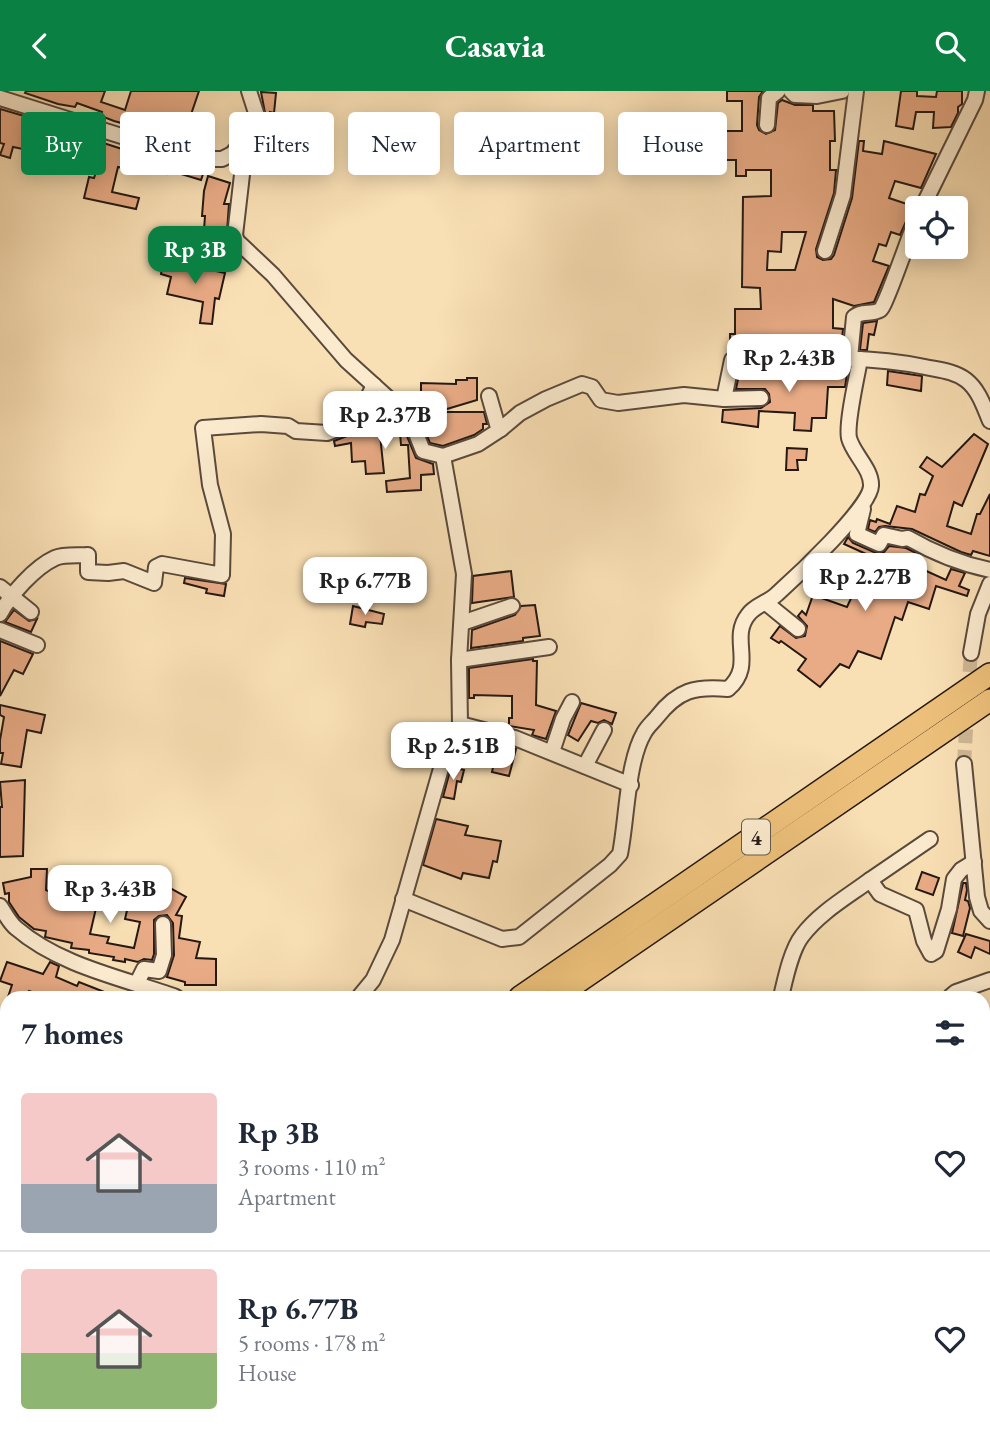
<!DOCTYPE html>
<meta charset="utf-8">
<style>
body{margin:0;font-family:"EB Garamond",serif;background:#f2f2f3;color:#1f2937;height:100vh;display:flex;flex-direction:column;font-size:26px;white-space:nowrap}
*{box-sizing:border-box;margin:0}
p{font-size:23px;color:#747a83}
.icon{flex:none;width:38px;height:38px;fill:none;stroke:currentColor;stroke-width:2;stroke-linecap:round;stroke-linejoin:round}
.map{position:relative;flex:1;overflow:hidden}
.side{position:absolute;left:0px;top:900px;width:990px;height:450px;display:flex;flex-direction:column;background:#fff;border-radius:21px 21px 0 0;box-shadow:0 4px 18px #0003}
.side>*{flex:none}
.banner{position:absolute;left:21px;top:21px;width:948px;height:63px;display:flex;gap:14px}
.tools{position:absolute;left:905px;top:105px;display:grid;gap:14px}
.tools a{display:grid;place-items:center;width:63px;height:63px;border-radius:7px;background:#fff;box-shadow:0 4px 18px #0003;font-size:35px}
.price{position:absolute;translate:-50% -60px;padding:0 16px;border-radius:14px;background:#fff;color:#222;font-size:23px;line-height:46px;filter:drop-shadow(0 2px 4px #0008)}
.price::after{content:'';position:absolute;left:50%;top:42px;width:21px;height:16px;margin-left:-10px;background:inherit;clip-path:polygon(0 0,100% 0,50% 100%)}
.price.on{background:#0b8043;color:#fff}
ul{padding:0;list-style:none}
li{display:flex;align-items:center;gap:21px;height:175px;padding:0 21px}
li+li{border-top:2px solid #e0e1e3}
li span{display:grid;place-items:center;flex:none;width:196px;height:140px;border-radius:7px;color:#555}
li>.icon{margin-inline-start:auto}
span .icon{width:84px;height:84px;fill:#fffc;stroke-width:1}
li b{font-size:30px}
h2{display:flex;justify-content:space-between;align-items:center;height:84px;padding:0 21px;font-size:30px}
.tag{padding:0 24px;border-radius:7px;background:#fff;box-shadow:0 4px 18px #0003;font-size:24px;line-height:63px}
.tag.on{background:#0b8043;color:#fff}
header{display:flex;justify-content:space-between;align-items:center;height:91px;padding:0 21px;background:#0b8043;color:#fff;font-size:32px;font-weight:700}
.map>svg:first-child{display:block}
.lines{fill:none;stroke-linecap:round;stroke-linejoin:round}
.stream{stroke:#6e7b6d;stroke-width:3.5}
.building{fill:#e8ab85;stroke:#251914;stroke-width:2;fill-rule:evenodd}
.minor-tunnel{stroke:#cfb794;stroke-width:14;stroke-dasharray:14 7;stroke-linecap:butt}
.minor-casing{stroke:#5a4a3c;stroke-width:18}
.highway-casing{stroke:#251914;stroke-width:24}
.minor{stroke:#fbeace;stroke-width:14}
.highway{stroke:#ecc07a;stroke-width:21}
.labels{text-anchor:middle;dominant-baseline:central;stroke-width:7;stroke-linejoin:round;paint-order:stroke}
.shield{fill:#fbeace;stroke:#65584c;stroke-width:2}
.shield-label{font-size:21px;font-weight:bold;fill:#251914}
</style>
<header><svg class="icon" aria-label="back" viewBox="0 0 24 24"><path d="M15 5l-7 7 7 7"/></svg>Casavia<svg class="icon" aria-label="search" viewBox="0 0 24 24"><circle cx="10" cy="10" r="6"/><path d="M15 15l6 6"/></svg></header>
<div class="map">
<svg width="990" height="1349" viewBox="0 0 990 1349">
<rect width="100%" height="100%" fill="#f9dfb4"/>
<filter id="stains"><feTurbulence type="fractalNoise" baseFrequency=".00286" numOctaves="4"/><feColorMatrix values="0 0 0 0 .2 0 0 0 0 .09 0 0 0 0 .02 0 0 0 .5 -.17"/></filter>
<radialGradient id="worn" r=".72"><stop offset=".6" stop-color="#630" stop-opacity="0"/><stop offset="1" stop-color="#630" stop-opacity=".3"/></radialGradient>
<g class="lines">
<path class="stream" d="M0,1054L7,1059"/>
</g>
<g class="building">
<path d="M26,0H105L101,11L125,19L131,0H199L183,47L155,38L154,41L114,30L101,25L102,21L77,12L75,16L58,13L25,2Z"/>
<path d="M727,0H763L759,6L757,34L759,39L766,43L775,39L778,12L782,9L795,14H813V20H834L835,50H830V79H836L834,102L816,158L817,166L823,169L831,168L834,164L852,107L859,50H864L863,60L882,63L884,50L936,63L921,97L895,90L889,107L913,115L912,117L900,144L891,141L886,155L879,153L873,170L889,175L874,211L854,215L833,208V237L843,238L841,258L730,260V243H735V218H761L760,197L742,196L743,106L771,105V79H746V85H736V69H726V40H742V10H727ZM782,141H806L795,179H767L768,160L781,161Z"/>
<path d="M901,0H917V5L936,6L937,0H962V13L958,16V22L951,36L933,37L934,21H916L913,38L896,35Z"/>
<path d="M261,1L276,2L274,22L270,21L268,51L257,49L263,41L266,27Z"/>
<path d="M0,18L48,32L47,37L63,40L61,51L41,48L38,61L13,56L10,67L0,64L4,53L0,52Z"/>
<path d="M91,48L150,67L151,64L205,77L201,89L168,79L167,83L140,74L139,78L124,74L123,77L118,76L112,101L139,107L136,118L84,107L89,86L94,87L100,69L87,66Z"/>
<path d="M208,85L230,92L224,113H229L226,154L203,153L205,125H202L204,100Z"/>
<path d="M163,171L176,174V171L225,182L219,208L215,207L212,233L200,232L203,211L167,203L171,186L161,183Z"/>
<path d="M877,230L874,244L869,243L867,259H860L863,232Z"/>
<path d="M848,277L845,296H828L826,327H812L811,340L794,339L795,322L759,320L758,336L722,331L723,319L761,317L770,311L769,303L765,298H736L740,278Z"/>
<path d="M888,280L922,285L921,300L887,294Z"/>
<path d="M467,287H477V309L437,321H484L487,333H483V338L474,344L443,355L430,352L418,322H421V292L456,293V289H467Z"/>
<path d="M380,313L384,316L385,328L395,327L402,333L416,367L433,373L434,383L421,384V399L387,401L386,390L410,387L408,354H401L400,342L380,344L384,382L366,383L365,370L352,371L351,352L335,355L334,350L352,343L362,335L372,334V321L375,314Z"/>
<path d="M974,343L988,353L962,415L954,411L947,435L971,443L977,423H980L990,403V465L973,460L971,464L961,461L912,438L885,435L879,436L875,441L868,438L870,429L876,431L877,428L890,433L897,415L915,421L920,403L925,404L933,385L920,376L927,366L942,376Z"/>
<path d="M787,357L807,358L806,369H797L798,379H786Z"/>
<path d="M848,446L853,452L876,462L884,461L889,455L906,457L918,463L913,474L946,489L951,478L965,482L959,495L969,499L967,505L936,495L929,518L908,511L902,529L895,526L881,568L858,560L849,577L840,573L820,596L798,579L806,568L781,550L779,552L771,547L780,535L796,547L805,545L807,535L798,525L802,520L806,524L813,504L847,516L861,486L866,487L875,467L844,453Z"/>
<path d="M511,480L514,506L472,512L473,485Z"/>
<path d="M185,487L226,493L224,505L206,502L207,498L184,492Z"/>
<path d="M535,514L540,545L523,547V550L471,557L472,539L515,524L521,515Z"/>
<path d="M353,515L384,523L382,533L366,531L365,536L350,533Z"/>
<path d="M14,519L29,530L37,528L31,541L5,531Z"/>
<path d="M0,550L33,563L23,583L14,579L0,605Z"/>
<path d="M533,568V570H537L536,614L556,620L546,648L532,644L534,639L509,635V627H512V605L474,604V607H469V577Z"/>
<path d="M581,612L616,622L612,633L604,629L598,632L591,630L578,650L568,644Z"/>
<path d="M0,614L45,624L41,642L27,639L21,676L1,673L3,662H0V649L4,626L0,624Z"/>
<path d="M498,653L516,658L509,685L492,681Z"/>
<path d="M451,676L464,679L461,691L457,690L454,708L443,706Z"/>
<path d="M25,689L23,765L0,766V716H2L0,691Z"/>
<path d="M436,728L468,735L465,744L501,750L497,771L493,770L489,787L463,782L461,788L423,774Z"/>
<path d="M31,778H47L46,799L83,815L86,797L100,800L90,843L109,846L107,852L134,857L140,831L125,828L129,811L140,813L154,788L186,806L176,824L182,825L179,847L200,851L196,867L216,868V894H185V891L167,886L174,864L173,832L167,824L159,825L154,829V863L152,869L144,868L138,871L125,868V871L113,869L114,866L89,862V859L71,857L72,852L45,846L46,840L34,838L19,826L9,811V802L5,803L3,792L31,786Z"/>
<path d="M922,781L939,787L933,804L916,798Z"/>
<path d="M963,792H966L967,799L965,809L968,810L970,817L963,845L952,842Z"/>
<path d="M966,843L990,850V863L975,856L971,867L958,861Z"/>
<path d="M7,871L43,883L50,871L59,875L56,886L77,895L79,891L117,906H76L67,903L65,906H46L29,900L24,906H8L12,894L0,890Z"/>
</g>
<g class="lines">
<g class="minor-tunnel">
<path d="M968,602L971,562"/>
<path d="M964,673L967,622"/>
</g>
<g class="minor-casing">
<g id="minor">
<path d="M791,0L795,4L817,5L842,0"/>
<path d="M0,7L166,59L207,68H222L232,63L254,38L257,25L249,0"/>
<path d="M767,34L769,7L778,0"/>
<path d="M246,49L235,144L237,150L273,184L346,269L410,327L423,360L443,365L464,483L459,569L460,633L448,653L392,849L373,889L359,906"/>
<path d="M922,117L975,9L977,0"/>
<path d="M825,160L843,104L856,0"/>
<path d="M850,267L854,226C862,219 871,224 880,219C885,217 911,140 917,127"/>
<path d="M489,305L497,333L501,338"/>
<path d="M724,308L732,269C796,268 861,263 925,276C939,279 954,280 966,289C979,299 984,316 990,330"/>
<path d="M443,365L478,353L501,338L520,322L546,308L582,293L592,296L601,309L618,312L684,304L724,308L761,307"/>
<path d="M863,418L857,443L879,453L884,444L902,448L908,447C934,462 961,473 990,479"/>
<path d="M0,496L31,521"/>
<path d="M766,512L798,538"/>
<path d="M0,523C10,504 35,476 55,467C64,463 79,465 88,464V481L108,482L124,480L154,492L156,476L162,473L222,484L223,443L210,394L203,337L261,333L288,335L296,340L327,342L348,334L359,325L374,294"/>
<path d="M462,532L512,515"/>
<path d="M0,539L37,554"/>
<path d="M971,562L978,523L990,493"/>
<path d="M459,569L549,556"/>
<path d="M460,633L515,647L631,694"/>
<path d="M552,661L563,628L572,611"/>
<path d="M964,673L977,806L981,820L990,830"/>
<path d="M585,675L604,639"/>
<path d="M870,789L930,748"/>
<path d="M403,808L502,848L519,846L610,774L620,763C627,728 627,671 644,642C647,636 653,631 657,626C678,599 695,595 728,598C756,574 729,548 748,524C755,514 768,512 777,503C796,486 870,417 871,395C872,378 853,363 849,347C846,332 857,286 860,268"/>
<path d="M0,815C5,822 9,831 16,837C60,875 123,887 176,906"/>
<path d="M137,892L144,878L159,880L164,864L163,833"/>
<path d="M781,906C785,889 791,859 802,845C819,822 847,806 870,789L880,803L916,819L924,850L931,863L936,860L949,818L954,788L961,779L974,771"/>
<path d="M950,906L956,901L990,889"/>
<path d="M984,1039L990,1027"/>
<path d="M984,1166L990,1159"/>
<path d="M375,1342L381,1349"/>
<path d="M708,1349L714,1342"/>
<path d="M818,1349L825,1342"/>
</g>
</g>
<g class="highway-casing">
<g id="highway">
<path d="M520,906L990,583"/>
<path d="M556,906L990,609"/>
<path d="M0,1265L7,1260"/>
<path d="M0,1299L7,1293"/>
<path d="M609,1342L622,1349"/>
<path d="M420,1349L430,1342"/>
</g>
</g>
<use href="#minor" class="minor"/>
<use href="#highway" class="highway"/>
</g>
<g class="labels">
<rect class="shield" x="742" y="728.5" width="28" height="35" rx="5"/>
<g class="shield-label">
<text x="756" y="746">4</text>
</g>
</g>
<rect width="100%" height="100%" filter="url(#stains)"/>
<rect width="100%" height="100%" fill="url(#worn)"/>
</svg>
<div class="tools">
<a><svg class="icon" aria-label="locate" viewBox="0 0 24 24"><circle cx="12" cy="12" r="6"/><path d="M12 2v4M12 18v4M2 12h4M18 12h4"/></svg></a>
</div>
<b class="price on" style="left:195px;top:195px">Rp 3B</b>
<b class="price" style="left:789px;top:303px">Rp 2.43B</b>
<b class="price" style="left:385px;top:360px">Rp 2.37B</b>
<b class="price" style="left:865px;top:522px">Rp 2.27B</b>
<b class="price" style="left:365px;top:526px">Rp 6.77B</b>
<b class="price" style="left:453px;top:691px">Rp 2.51B</b>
<b class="price" style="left:110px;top:834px">Rp 3.43B</b>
<div class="banner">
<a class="tag on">Buy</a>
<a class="tag">Rent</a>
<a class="tag">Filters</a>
<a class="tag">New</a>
<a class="tag">Apartment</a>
<a class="tag">House</a>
</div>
<section class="side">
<h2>7 homes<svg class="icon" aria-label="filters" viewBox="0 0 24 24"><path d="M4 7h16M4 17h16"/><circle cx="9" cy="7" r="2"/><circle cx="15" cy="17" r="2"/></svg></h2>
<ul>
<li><span style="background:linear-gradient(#f6c9c9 65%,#9aa5b1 0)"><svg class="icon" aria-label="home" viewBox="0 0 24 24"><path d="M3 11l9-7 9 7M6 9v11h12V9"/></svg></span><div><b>Rp 3B</b><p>3 rooms · 110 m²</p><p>Apartment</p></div><svg class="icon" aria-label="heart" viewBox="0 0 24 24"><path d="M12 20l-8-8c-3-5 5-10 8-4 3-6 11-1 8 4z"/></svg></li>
<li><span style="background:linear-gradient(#f6c9c9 60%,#8fb573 0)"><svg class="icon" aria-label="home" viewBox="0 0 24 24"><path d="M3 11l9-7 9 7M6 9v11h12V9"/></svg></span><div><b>Rp 6.77B</b><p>5 rooms · 178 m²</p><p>House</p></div><svg class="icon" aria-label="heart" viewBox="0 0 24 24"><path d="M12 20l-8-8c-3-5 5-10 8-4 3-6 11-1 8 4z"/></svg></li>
</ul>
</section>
</div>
